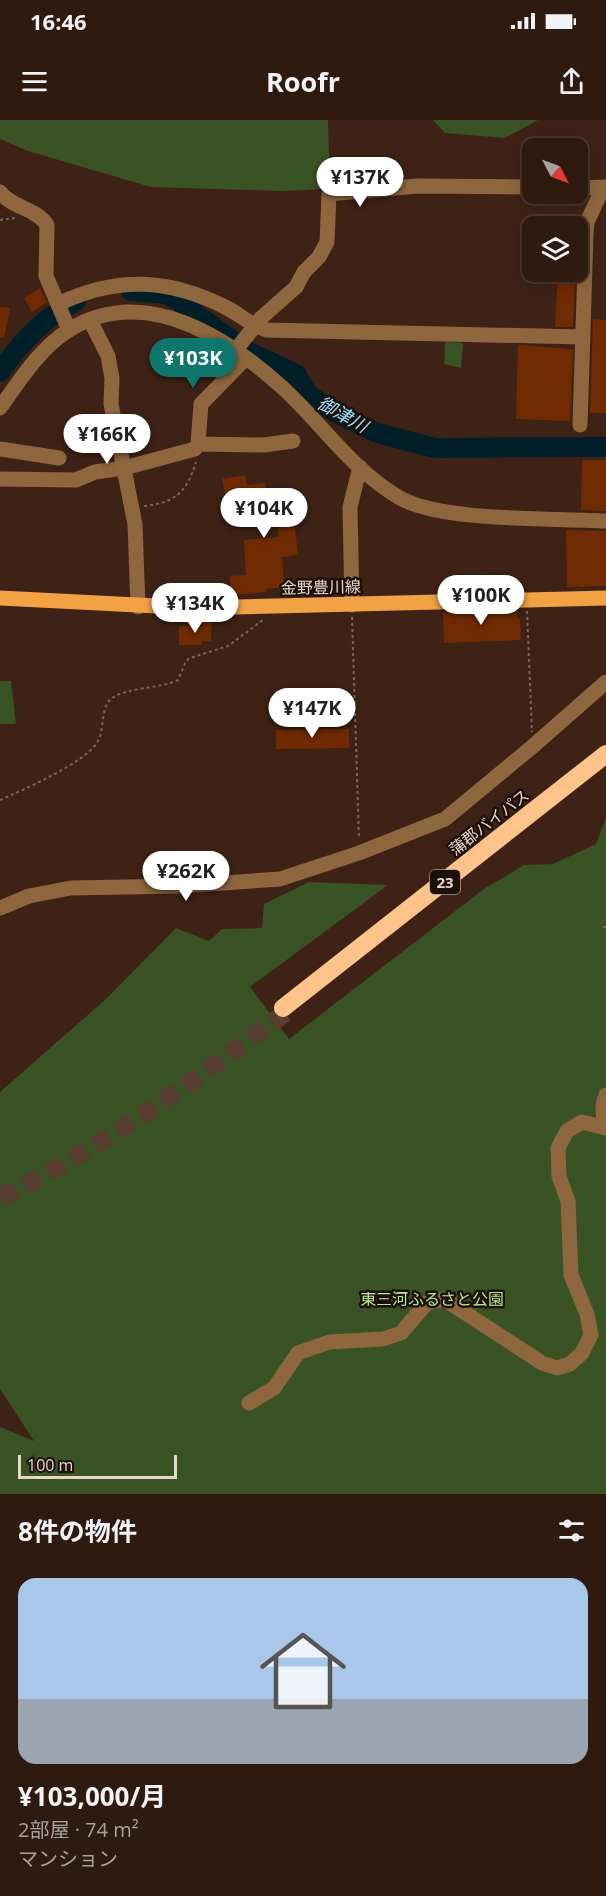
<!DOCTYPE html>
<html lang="ja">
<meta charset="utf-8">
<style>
body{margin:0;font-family:"Open Sans","Noto Sans JP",sans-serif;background:#3b271e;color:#f1f3f6;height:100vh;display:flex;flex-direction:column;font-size:22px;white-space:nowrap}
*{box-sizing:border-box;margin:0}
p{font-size:20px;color:#a7a19f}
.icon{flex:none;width:33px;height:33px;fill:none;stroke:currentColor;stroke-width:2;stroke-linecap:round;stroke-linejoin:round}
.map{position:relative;height:1374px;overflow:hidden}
.details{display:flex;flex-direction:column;background:#2f1a10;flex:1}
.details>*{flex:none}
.needle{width:39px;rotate:131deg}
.buttons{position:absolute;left:522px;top:18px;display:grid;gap:12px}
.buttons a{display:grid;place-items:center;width:66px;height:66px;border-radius:12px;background:#2f1a10;box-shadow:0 3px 15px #0003,0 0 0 2px #4a3830;font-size:30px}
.scale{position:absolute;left:18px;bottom:15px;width:159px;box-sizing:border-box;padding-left:6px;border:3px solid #e8d5cc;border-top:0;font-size:16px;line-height:21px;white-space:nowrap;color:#e8d5cc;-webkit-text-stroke:4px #1d100a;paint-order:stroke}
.price{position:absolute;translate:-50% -51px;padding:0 14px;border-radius:21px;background:#fff;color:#222;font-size:20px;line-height:39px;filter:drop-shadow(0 2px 3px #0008)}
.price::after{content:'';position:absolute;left:50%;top:36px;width:18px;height:14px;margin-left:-9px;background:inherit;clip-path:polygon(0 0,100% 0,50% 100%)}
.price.selected{background:#0f766e;color:#fff}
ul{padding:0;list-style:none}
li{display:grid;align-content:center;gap:12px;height:318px;padding:0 18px}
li+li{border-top:2px solid #4a3830}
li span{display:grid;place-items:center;height:186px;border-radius:18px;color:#555}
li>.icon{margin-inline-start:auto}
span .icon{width:108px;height:108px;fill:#fffc;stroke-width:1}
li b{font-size:26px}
h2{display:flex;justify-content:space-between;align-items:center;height:72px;padding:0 18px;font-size:26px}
.status{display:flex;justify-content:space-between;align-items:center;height:42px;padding:0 30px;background:#2f1a10;direction:ltr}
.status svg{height:16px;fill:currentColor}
header{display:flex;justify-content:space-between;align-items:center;height:78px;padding:0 18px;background:#2f1a10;font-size:27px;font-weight:700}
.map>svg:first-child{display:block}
.green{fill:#395325}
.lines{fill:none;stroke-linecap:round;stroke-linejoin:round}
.river{stroke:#001f29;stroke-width:20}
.building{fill:#712b03}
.highway-tunnel{stroke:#583d31;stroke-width:18;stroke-dasharray:18 9;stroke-linecap:butt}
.path{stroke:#7e655a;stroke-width:2;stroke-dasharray:3 3;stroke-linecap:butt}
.minor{stroke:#8e673e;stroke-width:15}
.major{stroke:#f2a143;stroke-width:15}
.highway{stroke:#fec388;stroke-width:18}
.labels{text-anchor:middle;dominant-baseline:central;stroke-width:5;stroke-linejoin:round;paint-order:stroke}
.shield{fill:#1d100a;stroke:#ab9a92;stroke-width:1.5}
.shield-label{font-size:15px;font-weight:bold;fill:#e8d5cc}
.street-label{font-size:16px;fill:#e8d5cc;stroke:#1d100a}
.park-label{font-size:16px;fill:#b3ea88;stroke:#1d100a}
.water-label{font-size:18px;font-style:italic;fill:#98e4ff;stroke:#1d100a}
</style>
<div class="status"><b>16:46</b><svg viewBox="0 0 49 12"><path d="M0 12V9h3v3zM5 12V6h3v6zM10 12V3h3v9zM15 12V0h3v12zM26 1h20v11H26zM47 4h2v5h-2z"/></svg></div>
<header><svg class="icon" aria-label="menu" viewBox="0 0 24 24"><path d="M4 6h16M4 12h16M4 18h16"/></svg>Roofr<svg class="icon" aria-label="share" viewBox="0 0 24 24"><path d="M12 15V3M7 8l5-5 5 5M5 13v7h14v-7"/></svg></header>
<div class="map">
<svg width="606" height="1374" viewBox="0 0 606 1374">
<rect width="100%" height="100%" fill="#3f2216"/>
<g class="green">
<path d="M0,0H328L330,69L283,71L151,67L28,31L0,19Z"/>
<path d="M433,0H538L505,18L445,13Z"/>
<path d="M445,222L463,223L461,248L444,244Z"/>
<path d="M0,561H11L16,604H0Z"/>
<path d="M606,698V1374H0V1307L34,1321L0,1269V972L106,879L176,808L209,821L222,809L262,808L264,784L309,762L388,765L250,867L289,919L484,769L524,745L553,744L596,724Z"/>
</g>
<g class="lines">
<g class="river">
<path d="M131,171L166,174L177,180L247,231L296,254L308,274L334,292L377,313L435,328L606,327"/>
<path d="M0,252C22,221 42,199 76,181"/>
</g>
</g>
<g class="building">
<path d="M558,152H575L573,207H555Z"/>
<path d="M40,168L47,182L32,192L24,178Z"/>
<path d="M0,187L10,188L4,218L0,217Z"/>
<path d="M593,199L606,200V293H590Z"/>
<path d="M518,225L573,229L570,301L516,299Z"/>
<path d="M582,340H606V391L581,390Z"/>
<path d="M245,355L247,365L265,363L266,376L291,373L298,435L282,437L284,467L267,469V472L231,475L230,456L246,455L244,420L279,417L277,398L260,400L258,380L244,381V372L225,375L222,359Z"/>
<path d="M566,410L606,411V466L567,467Z"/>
<path d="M517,490V499H520L521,520L444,523L443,492Z"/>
<path d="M202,502H212L211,521H202V525H179V506H202Z"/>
<path d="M349,609V628L276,629V610Z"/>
</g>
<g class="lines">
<path class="highway-tunnel" d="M0,1078C102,1028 194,961 285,893"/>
<g class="path">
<path d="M0,100L15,98"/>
<path d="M144,386C174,383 187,373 196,342"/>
<path d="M527,491L532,612"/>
<path d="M352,497L359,719"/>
<path d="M0,680C23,670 87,642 98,621C105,608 100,587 112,578C128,567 160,569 178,560L186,541L190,538L228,526L263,500"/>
<path d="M603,807H606"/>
</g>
<g class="minor">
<path d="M578,68L606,67"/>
<path d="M0,72C12,88 36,88 47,105L46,156L69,210"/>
<path d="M58,184C116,156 169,158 227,188C243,196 247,204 267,210L582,217"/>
<path d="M90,200L108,236L112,258L111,284L135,404L138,487"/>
<path d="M235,231L261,198L296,167L304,152L319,137L327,122L329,74L417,66L532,67"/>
<path d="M0,288C20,260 39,229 69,210C145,163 228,218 284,269C323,305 353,351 400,378C442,402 554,398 606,401"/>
<path d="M580,305L586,114L587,102L603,68"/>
<path d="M198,324L201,284L245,239"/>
<path d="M0,329L59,338"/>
<path d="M0,359L76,360L95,352L124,348L195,329L198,324L264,325L293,321"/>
<path d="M352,485L350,387L360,347"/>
<path d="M0,788L29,776L71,768L180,766L280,759L359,733L445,699L532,627L606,562"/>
<path d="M604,1007L603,985L606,975"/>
<path d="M249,1283L274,1268L298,1233L329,1222L383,1219L401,1213L427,1183L444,1179L542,1243L557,1248L570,1244L582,1233L591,1215L587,1194L571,1155L568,1081L559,1056L558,1028L567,1011L582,1002L606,1008"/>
</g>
<path class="major" d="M0,478L196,488L606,478"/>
<path class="highway" d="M283,888L606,634"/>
</g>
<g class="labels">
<rect class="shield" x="430" y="750" width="30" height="24" rx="4.5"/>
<g class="shield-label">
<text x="445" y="762">23</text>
</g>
<g class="street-label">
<text transform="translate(321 467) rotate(-1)">金野豊川線</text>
<text transform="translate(489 702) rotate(-38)">蒲郡バイパス</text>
</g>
<g class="park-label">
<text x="432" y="1179">東三河ふるさと公園</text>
</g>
<g class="water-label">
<text transform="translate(343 294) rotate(29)">御津川</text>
</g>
</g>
</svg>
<div class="buttons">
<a><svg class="needle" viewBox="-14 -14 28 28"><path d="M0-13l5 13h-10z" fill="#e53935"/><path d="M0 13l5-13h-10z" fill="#a7a19f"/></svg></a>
<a><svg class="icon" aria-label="layers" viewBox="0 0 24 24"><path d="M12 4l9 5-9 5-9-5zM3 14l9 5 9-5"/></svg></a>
</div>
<div class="scale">100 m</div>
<b class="price" style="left:360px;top:88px">¥137K</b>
<b class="price selected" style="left:193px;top:269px">¥103K</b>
<b class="price" style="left:107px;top:345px">¥166K</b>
<b class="price" style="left:264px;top:419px">¥104K</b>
<b class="price" style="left:481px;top:506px">¥100K</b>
<b class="price" style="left:195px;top:514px">¥134K</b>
<b class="price" style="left:312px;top:619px">¥147K</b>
<b class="price" style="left:186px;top:782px">¥262K</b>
</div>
<section class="details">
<h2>8件の物件<svg class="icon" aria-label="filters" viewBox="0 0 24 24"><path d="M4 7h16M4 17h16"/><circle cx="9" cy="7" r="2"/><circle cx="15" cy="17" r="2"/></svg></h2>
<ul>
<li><span style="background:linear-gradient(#a9c7e8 65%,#9aa5b1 0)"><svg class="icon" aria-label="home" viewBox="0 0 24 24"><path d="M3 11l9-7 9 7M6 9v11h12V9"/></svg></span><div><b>¥103,000/月</b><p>2部屋 · 74 m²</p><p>マンション</p></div></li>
</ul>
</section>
